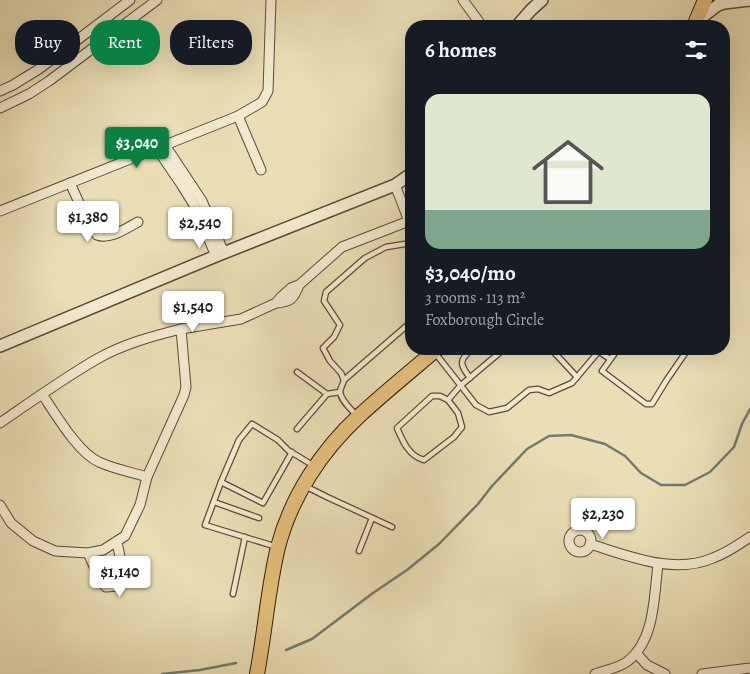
<!DOCTYPE html>
<meta charset="utf-8">
<style>
body{margin:0;font-family:Alegreya,serif;background:#20242c;color:#f1f3f6;height:100vh;display:flex;flex-direction:column;font-size:19px;white-space:nowrap}
*{box-sizing:border-box;margin:0}
p{font-size:16px;color:#9ea1a6}
.icon{flex:none;width:28px;height:28px;fill:none;stroke:currentColor;stroke-width:2;stroke-linecap:round;stroke-linejoin:round}
.map{position:relative;flex:1;overflow:hidden}
.side{position:absolute;left:405px;top:20px;width:325px;height:335px;display:flex;flex-direction:column;background:#171b24;border-radius:20px;box-shadow:0 5px 20px #0002}
.side>*{flex:none}
.guide{position:absolute;left:15px;top:20px;width:315px;height:45px;display:flex;gap:10px}
.price{position:absolute;translate:-50% -42px;padding:0 11px;border-radius:5px;background:#fff;color:#222;font-size:16px;line-height:32px;filter:drop-shadow(0 1px 2px #0008)}
.price::after{content:'';position:absolute;left:50%;top:30px;width:15px;height:11px;margin-left:-8px;background:inherit;clip-path:polygon(0 0,100% 0,50% 100%)}
.price.active{background:#0b8043;color:#fff}
ul{padding:0;list-style:none}
li{display:grid;align-content:center;gap:10px;height:265px;padding:0 20px}
li+li{border-top:1px solid #363941}
li span{display:grid;place-items:center;height:155px;border-radius:15px;color:#555}
li>.icon{margin-inline-start:auto}
span .icon{width:90px;height:90px;fill:#fffc;stroke-width:1}
li b{font-size:21px}
h2{display:flex;justify-content:space-between;align-items:center;height:60px;padding:0 20px;font-size:21px}
.tag{padding:0 18px;border-radius:20px;background:#171b24;box-shadow:0 5px 20px #0002;font-size:18px;line-height:45px}
.tag.active{background:#0b8043;color:#fff}
.map>svg:first-child{display:block}
.lines{fill:none;stroke-linecap:round;stroke-linejoin:round}
.stream{stroke:#6f7b6e;stroke-width:2.5}
.service-casing{stroke:#5f4a36;stroke-width:7}
.minor-casing{stroke:#5f4a36;stroke-width:11}
.tertiary-casing{stroke:#5f4a36;stroke-width:14}
.primary-casing{stroke:#31190c;stroke-width:16}
.service{stroke:#f1ead0;stroke-width:4.5}
.minor{stroke:#f1ead0;stroke-width:9}
.tertiary{stroke:#f1ead0;stroke-width:11}
.primary{stroke:#e5bf7b;stroke-width:14}
</style>
<div class="map">
<svg width="750" height="674" viewBox="0 0 750 674">
<rect width="100%" height="100%" fill="#eadeb6"/>
<filter id="stains"><feTurbulence type="fractalNoise" baseFrequency=".004" numOctaves="4"/><feColorMatrix values="0 0 0 0 .2 0 0 0 0 .09 0 0 0 0 .02 0 0 0 .5 -.17"/></filter>
<radialGradient id="worn" r=".72"><stop offset=".6" stop-color="#630" stop-opacity="0"/><stop offset="1" stop-color="#630" stop-opacity=".3"/></radialGradient>
<g class="lines">
<g class="stream">
<path d="M286,650L312,639L373,593L407,570L439,544L478,504L492,486L527,449L549,436L571,435L605,444L625,456L641,473L661,485H685L710,472L734,447L742,424L750,409"/>
<path d="M162,674L200,670L236,663"/>
</g>
<g class="service-casing">
<g id="service">
<path d="M551,349L577,377"/>
<path d="M595,349L610,359"/>
<path d="M618,349L602,371L646,404H652L666,381L688,349"/>
<path d="M436,354L476,405L489,412L507,408L529,390L538,389L549,393L572,383L599,351"/>
<path d="M297,372L327,394"/>
<path d="M470,378C460,364 458,361 472,349"/>
<path d="M344,380L411,322"/>
<path d="M448,400L458,413L462,427L454,437L424,460C409,456 403,442 397,428L432,396H440L448,400L460,386L504,349"/>
<path d="M357,416C352,410 341,401 340,392C340,389 343,384 344,380L341,373L330,361L323,348L334,337L340,325L324,301L326,292L365,258L386,247L411,243"/>
<path d="M297,429L327,394L340,392"/>
<path d="M292,452L263,503L221,482L239,440L252,424L278,440L289,451C298,456 306,461 314,466"/>
<path d="M221,482L205,525L277,547"/>
<path d="M305,486L327,497L392,527"/>
<path d="M214,502L259,518"/>
<path d="M359,551L372,518"/>
<path d="M233,594L245,537"/>
</g>
</g>
<g class="minor-casing">
<g id="minor">
<path d="M463,0L482,26"/>
<path d="M0,91L13,85L39,69L130,0"/>
<path d="M0,108L29,94L49,81L157,0"/>
<path d="M238,116L261,170"/>
<path d="M165,145L202,201L224,253"/>
<path d="M157,149L181,184L194,205L216,256"/>
<path d="M70,183L81,207L97,235C111,240 126,228 138,222"/>
<path d="M0,211L238,116L262,102L268,91L271,0"/>
<path d="M276,303C290,302 294,299 299,285"/>
<path d="M181,329L241,319L276,303L281,297L291,288L299,285L342,247L409,221L395,185"/>
<path d="M42,394C55,413 78,453 99,462C114,469 131,472 147,477"/>
<path d="M0,423C32,401 64,378 97,359C123,344 153,336 181,329L186,387L184,395L147,477L140,505L125,536L103,550L88,553L55,551L33,541L11,523L0,505"/>
<circle cx="580" cy="541" r="11"/>
<path d="M590,544C629,556 674,575 713,558C727,553 738,545 750,537"/>
<path d="M88,553L101,582L106,587L118,586L124,576L117,542"/>
<path d="M636,653L647,665L665,674"/>
<path d="M595,674C606,670 619,668 628,661C655,640 654,596 658,564"/>
<path d="M702,674L750,668"/>
</g>
</g>
<g class="tertiary-casing">
<g id="tertiary">
<path d="M697,21L718,5L724,3L750,0"/>
<path d="M517,26L531,10L542,0"/>
<path d="M0,346L216,256L395,185L411,174"/>
</g>
</g>
<g class="primary-casing">
<g id="primary">
<path d="M694,26L705,0"/>
<path d="M257,674C265,632 268,588 278,547C291,497 322,450 359,416C384,393 411,371 437,349"/>
</g>
</g>
<use href="#service" class="service"/>
<use href="#minor" class="minor"/>
<use href="#tertiary" class="tertiary"/>
<use href="#primary" class="primary"/>
</g>
<rect width="100%" height="100%" filter="url(#stains)"/>
<rect width="100%" height="100%" fill="url(#worn)"/>
</svg>
<b class="price active" style="left:137px;top:169px">$3,040</b>
<b class="price" style="left:88px;top:243px">$1,380</b>
<b class="price" style="left:200px;top:249px">$2,540</b>
<b class="price" style="left:193px;top:333px">$1,540</b>
<b class="price" style="left:603px;top:540px">$2,230</b>
<b class="price" style="left:120px;top:598px">$1,140</b>
<div class="guide">
<a class="tag">Buy</a>
<a class="tag active">Rent</a>
<a class="tag">Filters</a>
</div>
<section class="side">
<h2>6 homes<svg class="icon" aria-label="filters" viewBox="0 0 24 24"><path d="M4 7h16M4 17h16"/><circle cx="9" cy="7" r="2"/><circle cx="15" cy="17" r="2"/></svg></h2>
<ul>
<li><span style="background:linear-gradient(#dfe7d0 75%,#7fa58c 0)"><svg class="icon" aria-label="home" viewBox="0 0 24 24"><path d="M3 11l9-7 9 7M6 9v11h12V9"/></svg></span><div><b>$3,040/mo</b><p>3 rooms · 113 m²</p><p>Foxborough Circle</p></div></li>
</ul>
</section>
</div>
